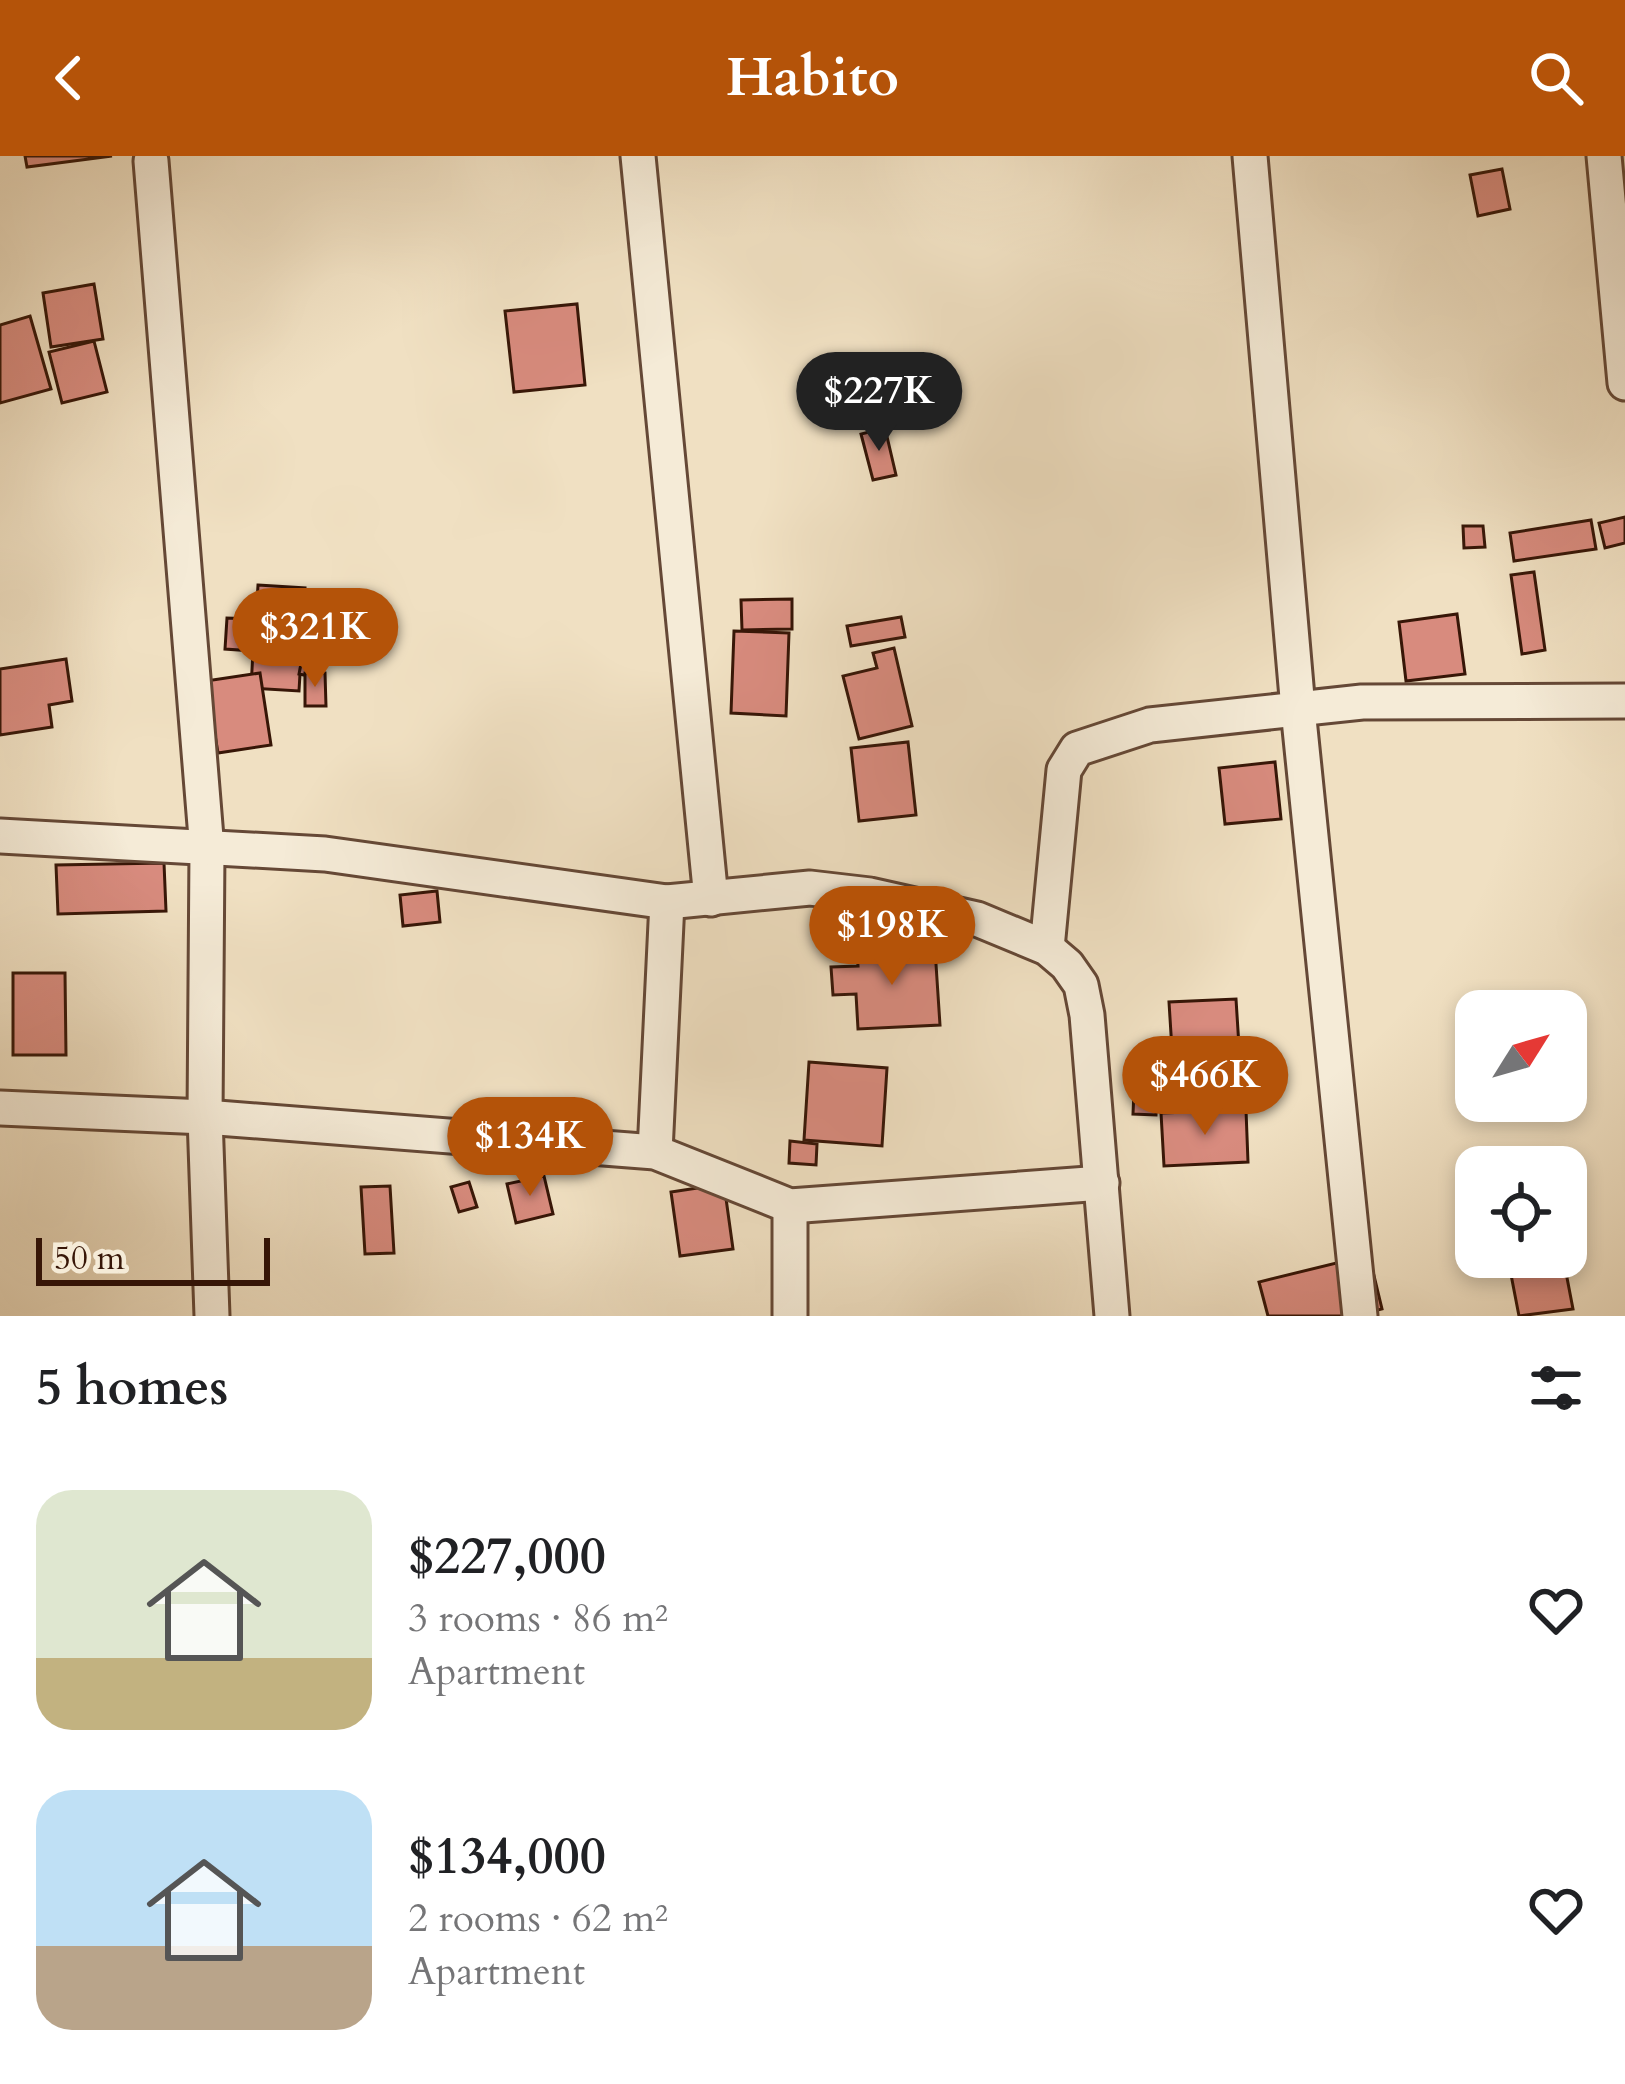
<!DOCTYPE html>
<meta charset="utf-8">
<style>
body{margin:0;font-family:Cardo,serif;background:#f2f2f2;color:#202124;height:100vh;display:flex;flex-direction:column;font-size:45px;white-space:nowrap}
*{box-sizing:border-box;margin:0}
p{font-size:39px;color:#757577}
.icon{flex:none;width:66px;height:66px;fill:none;stroke:currentColor;stroke-width:2;stroke-linecap:round;stroke-linejoin:round}
.map{position:relative;height:1160px;overflow:hidden}
.panel{display:flex;flex-direction:column;background:#fff;flex:1}
.panel>*{flex:none}
.needle{width:78px;rotate:53deg}
.controls{position:absolute;left:1455px;top:834px;display:grid;gap:24px}
.controls a{display:grid;place-items:center;width:132px;height:132px;border-radius:24px;background:#fff;box-shadow:0 6px 18px #0003;font-size:60px}
.scale{position:absolute;left:36px;bottom:30px;width:234px;box-sizing:border-box;padding-left:12px;border:6px solid #371607;border-top:0;font-size:33px;line-height:42px;white-space:nowrap;color:#371607;-webkit-text-stroke:9px #f5ebd7;paint-order:stroke}
.price{position:absolute;translate:-50% -102px;padding:0 27px;border-radius:42px;background:#b45309;color:#fff;font-size:39px;line-height:78px;filter:drop-shadow(0 3px 6px #0008)}
.price::after{content:'';position:absolute;left:50%;top:72px;width:36px;height:27px;margin-left:-18px;background:inherit;clip-path:polygon(0 0,100% 0,50% 100%)}
.price.selected{background:#222;color:#fff}
ul{padding:0;list-style:none}
li{display:flex;align-items:center;gap:36px;height:300px;padding:0 36px}
li span{display:grid;place-items:center;flex:none;width:336px;height:240px;border-radius:36px;color:#555}
li>.icon{margin-inline-start:auto}
span .icon{width:144px;height:144px;fill:#fffc;stroke-width:1}
li b{font-size:51px}
h2{display:flex;justify-content:space-between;align-items:center;height:144px;padding:0 36px;font-size:51px}
header{display:flex;justify-content:space-between;align-items:center;height:156px;padding:0 36px;background:#b45309;color:#fff;font-size:54px;font-weight:800}
.map>svg:first-child{display:block}
.building{fill:#d88b7e;stroke:#371607;stroke-width:3}
.lines{fill:none;stroke-linecap:round;stroke-linejoin:round}
.minor-casing{stroke:#654836;stroke-width:39}
.minor{stroke:#f5ebd7;stroke-width:33}
</style>
<header><svg class="icon" aria-label="back" viewBox="0 0 24 24"><path d="M15 5l-7 7 7 7"/></svg>Habito<svg class="icon" aria-label="search" viewBox="0 0 24 24"><circle cx="10" cy="10" r="6"/><path d="M15 15l6 6"/></svg></header>
<div class="map">
<svg width="1625" height="1160" viewBox="0 0 1625 1160">
<rect width="100%" height="100%" fill="#f0e0c2"/>
<filter id="stains"><feTurbulence type="fractalNoise" baseFrequency=".00167" numOctaves="4"/><feColorMatrix values="0 0 0 0 .2 0 0 0 0 .09 0 0 0 0 .02 0 0 0 .5 -.17"/></filter>
<radialGradient id="worn" r=".72"><stop offset=".6" stop-color="#630" stop-opacity="0"/><stop offset="1" stop-color="#630" stop-opacity=".3"/></radialGradient>
<g class="building">
<path d="M25,0H112L27,11Z"/>
<path d="M1502,13L1510,53L1478,60L1470,19Z"/>
<path d="M94,128L103,183L51,191L43,137Z"/>
<path d="M577,148L585,229L514,236L505,155Z"/>
<path d="M30,160L51,233L0,247V169Z"/>
<path d="M94,185L107,236L62,247L49,196Z"/>
<path d="M885,272L896,319L873,324L861,278Z"/>
<path d="M1625,361V387L1605,392L1599,367Z"/>
<path d="M1591,364L1596,393L1514,405L1510,377Z"/>
<path d="M1463,370H1483L1485,391L1464,392Z"/>
<path d="M1534,416L1545,494L1522,498L1511,419Z"/>
<path d="M258,429L305,432L299,535L251,532L253,495L225,493L227,462L256,463Z"/>
<path d="M792,443V473L742,474L741,444Z"/>
<path d="M1457,458L1465,518L1406,525L1399,466Z"/>
<path d="M901,461L905,481L851,490L847,470Z"/>
<path d="M734,475L789,477L786,560L731,557Z"/>
<path d="M305,489L325,493L319,522L299,518Z"/>
<path d="M894,492L912,570L859,583L843,520L877,512L873,497Z"/>
<path d="M66,503L72,545L49,549L52,571L0,579V513Z"/>
<path d="M260,517L271,589L218,597L206,525Z"/>
<path d="M305,517H325L326,550H305Z"/>
<path d="M908,586L916,659L859,665L851,592Z"/>
<path d="M1275,606L1281,663L1225,668L1219,612Z"/>
<path d="M164,707L166,755L58,758L56,709Z"/>
<path d="M437,735L440,766L403,770L400,739Z"/>
<path d="M935,793L940,869L858,873L856,838L833,839L831,811L858,810L857,796Z"/>
<path d="M13,817H65L66,899H13Z"/>
<path d="M1236,843L1242,938L1175,942L1169,846Z"/>
<path d="M809,906L887,912L882,990L804,984Z"/>
<path d="M1134,935L1157,936L1156,959L1133,958Z"/>
<path d="M1246,954L1248,1006L1164,1010L1161,957Z"/>
<path d="M790,985L817,988L816,1009L789,1007Z"/>
<path d="M544,1020L553,1058L516,1067L507,1028Z"/>
<path d="M469,1026L477,1051L459,1056L451,1031Z"/>
<path d="M724,1028L733,1093L680,1100L671,1036Z"/>
<path d="M390,1030L394,1097L365,1098L361,1031Z"/>
<path d="M1369,1099L1382,1153L1354,1160H1268L1259,1126Z"/>
<path d="M1521,1101H1563L1573,1153L1519,1160L1508,1103Z"/>
</g>
<g class="lines">
<g class="minor-casing">
<g id="minor">
<path d="M638,0L711,743"/>
<path d="M1250,0L1298,553L1360,1160"/>
<path d="M1604,0L1625,227"/>
<path d="M151,5L207,694L205,961L212,1160"/>
<path d="M0,680L325,698L667,746L810,732L870,739L977,763L1047,792L1067,809L1081,829L1087,859L1112,1160"/>
<path d="M1047,792L1064,614L1077,593L1150,569L1362,546L1625,545"/>
<path d="M0,952L205,961L655,996L790,1050L1102,1027"/>
<path d="M655,996L667,746"/>
<path d="M790,1160V1050"/>
</g>
</g>
<use href="#minor" class="minor"/>
</g>
<rect width="100%" height="100%" filter="url(#stains)"/>
<rect width="100%" height="100%" fill="url(#worn)"/>
</svg>
<div class="controls">
<a><svg class="needle" viewBox="-14 -14 28 28"><path d="M0-13l5 13h-10z" fill="#e53935"/><path d="M0 13l5-13h-10z" fill="#757577"/></svg></a>
<a><svg class="icon" aria-label="locate" viewBox="0 0 24 24"><circle cx="12" cy="12" r="6"/><path d="M12 2v4M12 18v4M2 12h4M18 12h4"/></svg></a>
</div>
<div class="scale">50 m</div>
<b class="price selected" style="left:879px;top:298px">$227K</b>
<b class="price" style="left:315px;top:534px">$321K</b>
<b class="price" style="left:892px;top:832px">$198K</b>
<b class="price" style="left:1205px;top:982px">$466K</b>
<b class="price" style="left:530px;top:1043px">$134K</b>
</div>
<section class="panel">
<h2>5 homes<svg class="icon" aria-label="filters" viewBox="0 0 24 24"><path d="M4 7h16M4 17h16"/><circle cx="9" cy="7" r="2"/><circle cx="15" cy="17" r="2"/></svg></h2>
<ul>
<li><span style="background:linear-gradient(#dfe7d0 70%,#c2b280 0)"><svg class="icon" aria-label="home" viewBox="0 0 24 24"><path d="M3 11l9-7 9 7M6 9v11h12V9"/></svg></span><div><b>$227,000</b><p>3 rooms · 86 m²</p><p>Apartment</p></div><svg class="icon" aria-label="heart" viewBox="0 0 24 24"><path d="M12 20l-8-8c-3-5 5-10 8-4 3-6 11-1 8 4z"/></svg></li>
<li><span style="background:linear-gradient(#bfe0f5 65%,#b9a48a 0)"><svg class="icon" aria-label="home" viewBox="0 0 24 24"><path d="M3 11l9-7 9 7M6 9v11h12V9"/></svg></span><div><b>$134,000</b><p>2 rooms · 62 m²</p><p>Apartment</p></div><svg class="icon" aria-label="heart" viewBox="0 0 24 24"><path d="M12 20l-8-8c-3-5 5-10 8-4 3-6 11-1 8 4z"/></svg></li>
</ul>
</section>
